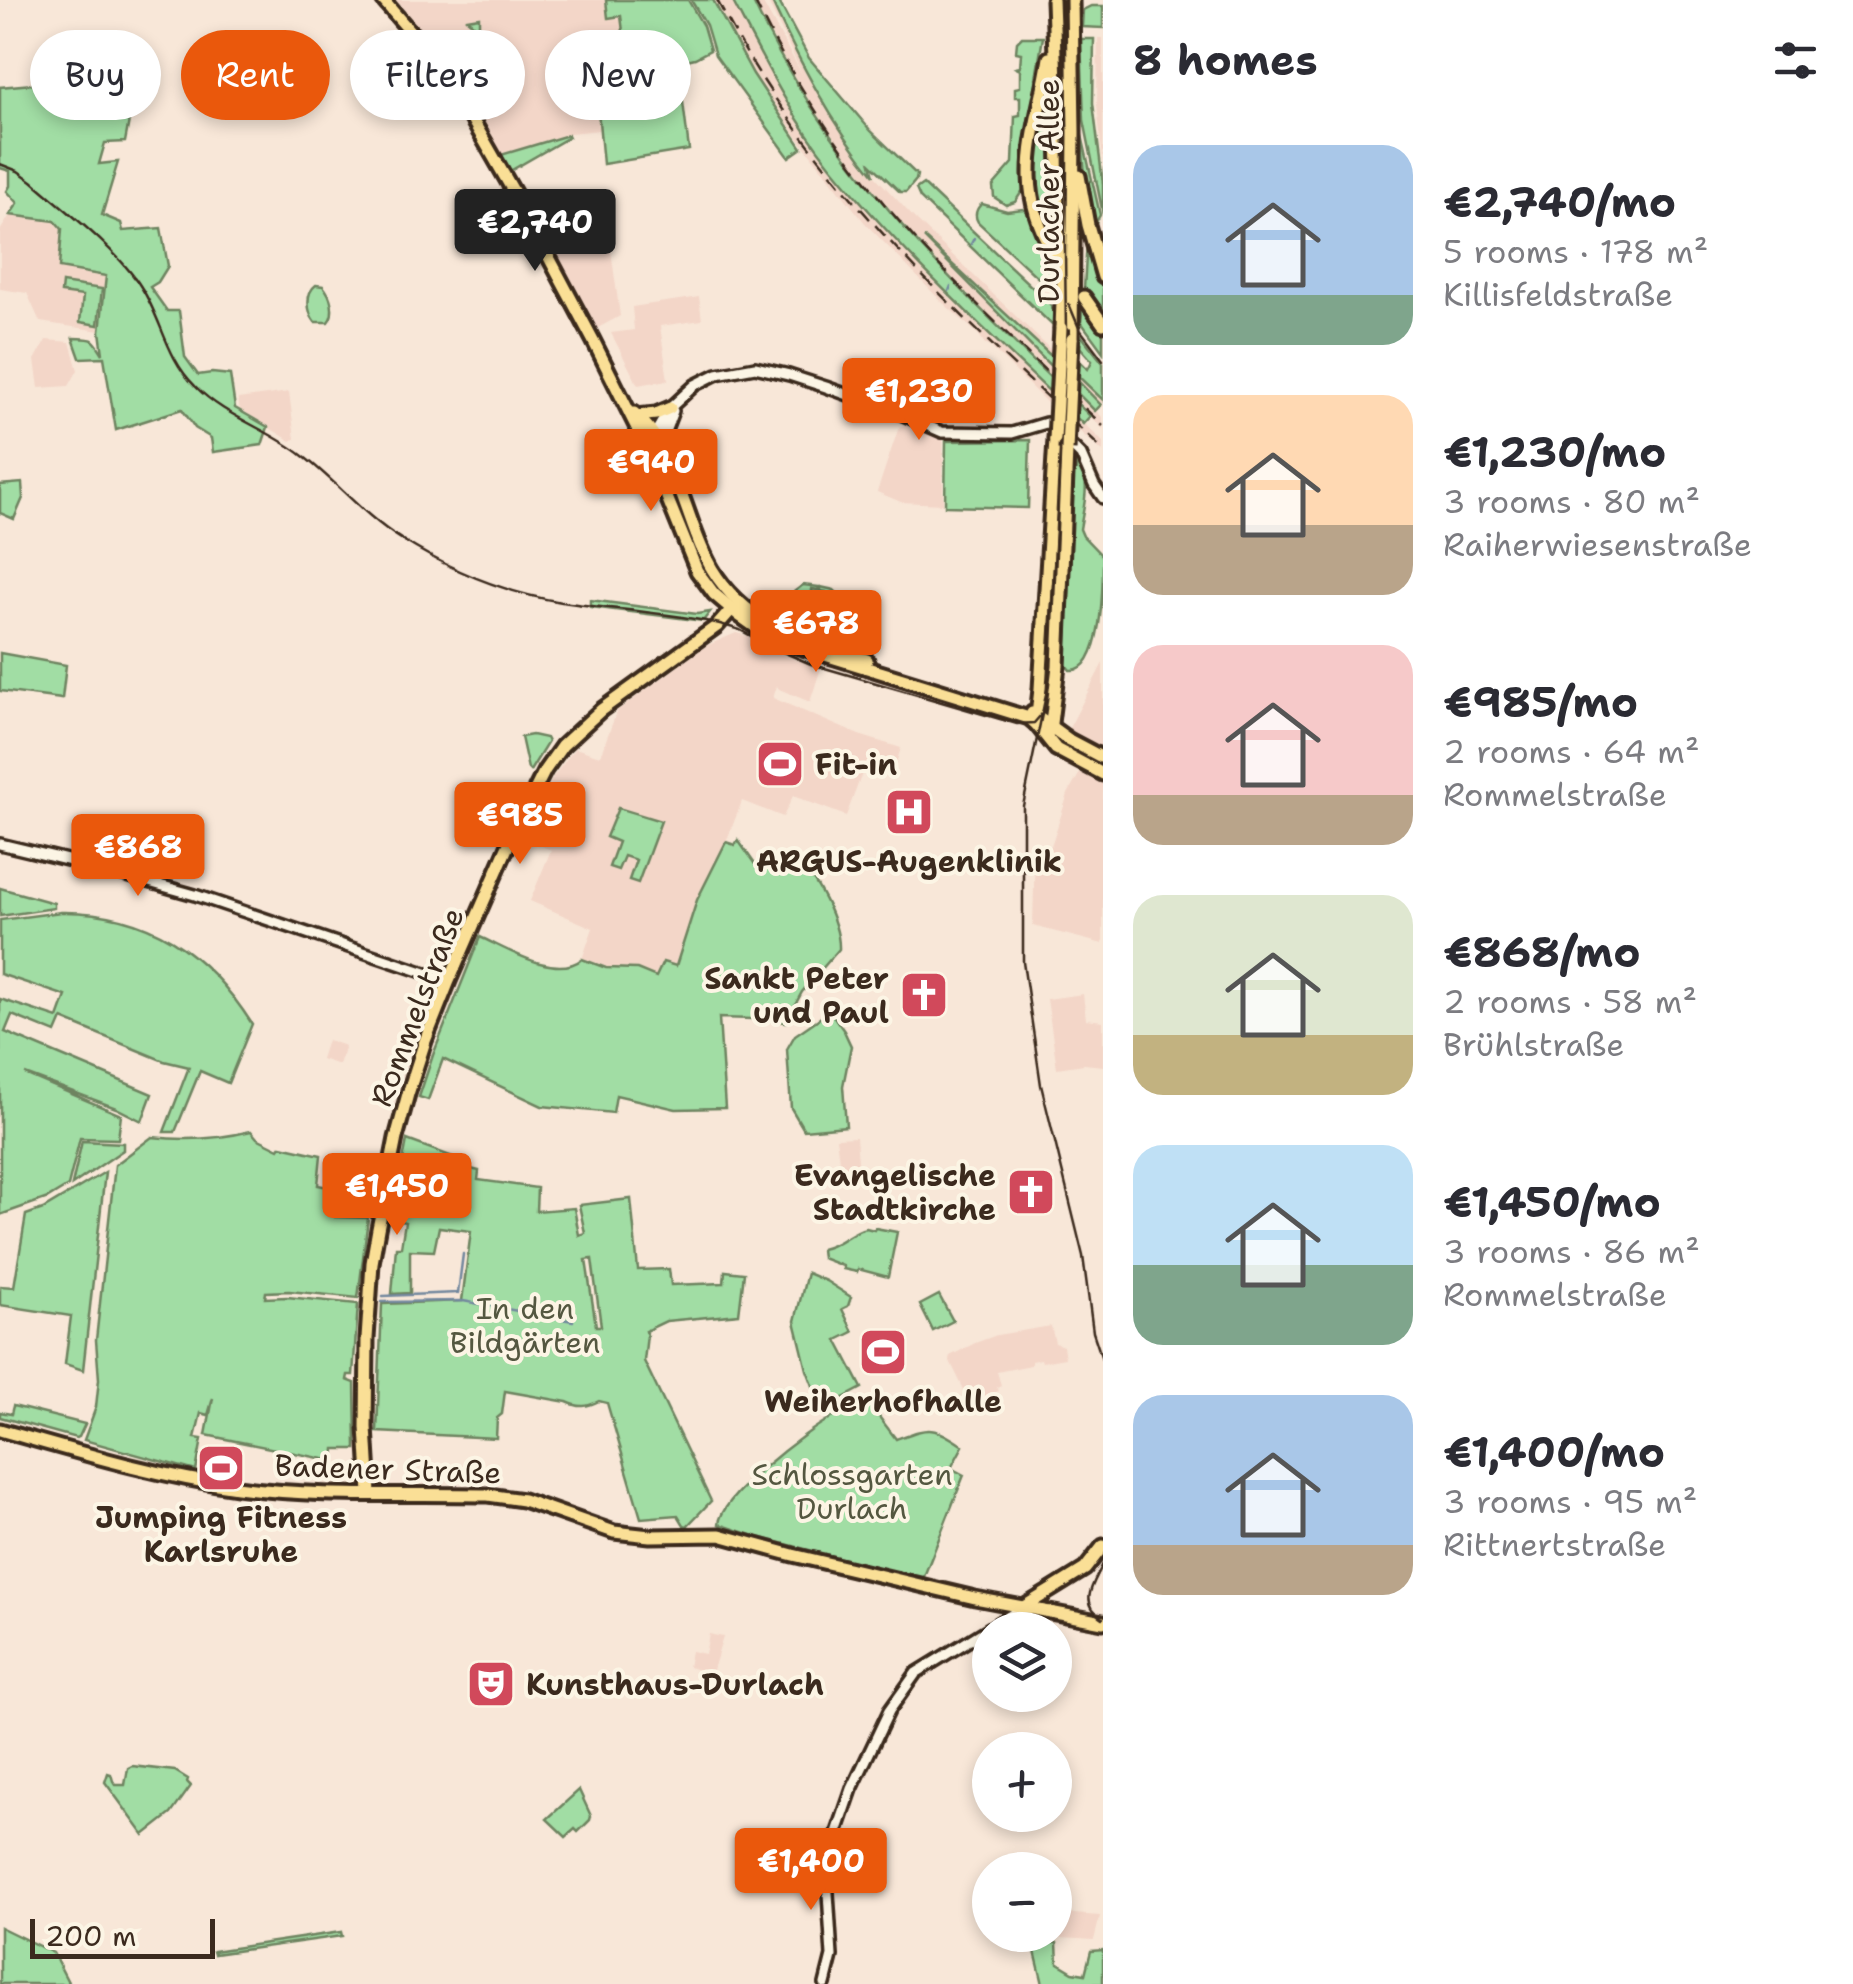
<!DOCTYPE html>
<meta charset="utf-8">
<style>
body{margin:0;font-family:"Shantell Sans",sans-serif;background:#f2f2f3;color:#2b2b33;height:100vh;display:flex;flex-direction:column;font-size:38px;white-space:nowrap}
*{box-sizing:border-box;margin:0}
p{font-size:32px;color:#7c7c81}
.icon{flex:none;width:55px;height:55px;fill:none;stroke:currentColor;stroke-width:2;stroke-linecap:round;stroke-linejoin:round}
.map{position:relative;flex:1;overflow:hidden}
.details{display:flex;flex-direction:column;background:#fff;width:750px}
.details>*{flex:none}
.guide{position:absolute;left:30px;top:30px;width:922px;height:90px;display:flex;gap:20px}
.fabs{position:absolute;left:972px;top:1612px;display:grid;gap:20px}
.fabs a{display:grid;place-items:center;width:100px;height:100px;border-radius:50%;background:#fff;box-shadow:0 5px 15px #0003;font-size:50px}
.scale{position:absolute;left:30px;bottom:25px;width:185px;box-sizing:border-box;padding-left:10px;border:5px solid #3b2a1e;border-top:0;font-size:28px;line-height:35px;white-space:nowrap;color:#3b2a1e;-webkit-text-stroke:8px #fcf5e5;paint-order:stroke}
.price{position:absolute;translate:-50% -85px;padding:0 22px;border-radius:10px;background:#ea580c;color:#fff;font-size:32px;line-height:65px;filter:drop-shadow(0 2px 5px #0008)}
.price::after{content:'';position:absolute;left:50%;top:60px;width:30px;height:22px;margin-left:-15px;background:inherit;clip-path:polygon(0 0,100% 0,50% 100%)}
.price.selected{background:#222;color:#fff}
ul{padding:0;list-style:none}
li{display:flex;align-items:center;gap:30px;height:250px;padding:0 30px}
li span{display:grid;place-items:center;flex:none;width:280px;height:200px;border-radius:30px;color:#555}
li>.icon{margin-inline-start:auto}
span .icon{width:120px;height:120px;fill:#fffc;stroke-width:1}
li b{font-size:42px}
h2{display:flex;justify-content:space-between;align-items:center;height:120px;padding:0 30px;font-size:42px}
.tag{padding:0 35px;border-radius:45px;background:#fff;box-shadow:0 5px 15px #0003;font-size:35px;line-height:90px}
.tag.selected{background:#ea580c;color:#fff}
main{display:flex;flex:1;min-height:0}
.map>svg:first-child{display:block}
.built{fill:#f3d6c8}
.green{fill:#a1dda4;stroke:#6e8461;stroke-width:2.5;fill-rule:evenodd}
.lines{fill:none;stroke-linecap:round;stroke-linejoin:round}
.stream{stroke:#73889e;stroke-width:2.5}
.minor-casing{stroke:#3b2a1e;stroke-width:16}
.major-casing{stroke:#3b2a1e;stroke-width:19}
.minor{stroke:#fcf5e5;stroke-width:9}
.major{stroke:#fadf96;stroke-width:11}
.tram{stroke:#3b2a1e;stroke-width:2.5}
.rail{stroke:#3b2a1e;stroke-width:2.5;stroke-dasharray:15 8;stroke-linecap:butt}
.major-bridge-casing{stroke:#3b2a1e;stroke-width:19;stroke-linecap:butt}
.major-bridge{stroke:#fadf96;stroke-width:11}
.labels{text-anchor:middle;dominant-baseline:central;stroke-width:8;stroke-linejoin:round;paint-order:stroke}
.street-label{font-size:30px;fill:#3b2a1e;stroke:#fcf5e5}
.poi-label{font-size:30px;font-weight:bold;fill:#3b2a1e;stroke:#fcf5e5}
.park-label{font-size:30px;fill:#545740;stroke:#fcf5e5}
</style>
<main>
<div class="map">
<svg width="1103" height="1984" viewBox="0 0 1103 1984">
<rect width="100%" height="100%" fill="#f8e7d8"/>
<filter id="ink" filterUnits="userSpaceOnUse"><feTurbulence type="fractalNoise" baseFrequency=".01" numOctaves="2"/><feDisplacementMap in="SourceGraphic" scale="20" xChannelSelector="R" yChannelSelector="G"/><feConvolveMatrix kernelMatrix="1 2 1 2 8 2 1 2 1" color-interpolation-filters="sRGB"/></filter>
<g filter="url(#ink)">
<g class="built">
<path d="M396,0H606L608,17L621,16L630,73L595,79L600,130L570,133L568,135L501,155L475,105L443,57Z"/>
<path d="M713,0H732L769,71L806,131L829,164L874,215L933,278L1103,442V452L1049,405L989,345L985,344L979,335L941,301L865,223L797,137L753,74Z"/>
<path d="M752,0H761L803,76L767,0H771L820,96L846,138L874,175L915,219L1103,400V406L953,266L1103,418V429L961,289L882,205L842,154L793,82Z"/>
<path d="M1060,0H1066L1070,338L1064,331Z"/>
<path d="M1098,38H1103V162L1097,104Z"/>
<path d="M252,79L262,87L259,91L261,111L227,114L226,97L231,81Z"/>
<path d="M606,214L620,316L596,329L550,244Z"/>
<path d="M10,215L55,221L106,276L100,331L40,322L27,293L0,289V231Z"/>
<path d="M699,297L702,320L660,326L668,380L638,385L611,333L634,330L632,307Z"/>
<path d="M46,340L70,342L78,370L69,386L39,388L35,360Z"/>
<path d="M289,392L295,439L291,441L240,410L238,399Z"/>
<path d="M906,424L943,438V504L901,502L877,492L899,427Z"/>
<path d="M1058,441L1064,447L1057,593L1051,592Z"/>
<path d="M736,633L748,636L787,657L821,668L810,702L779,689L777,686L773,698L859,735L901,748L892,776L863,771L846,816L793,796L783,817L742,801L721,856L697,900L676,967L656,977L637,970L606,968L582,959L593,928L530,901L551,850L525,839L553,777L575,748L600,756L617,711L706,646Z"/>
<path d="M1103,663V753L1067,732Z"/>
<path d="M1082,769L1103,781V944L1033,926L1035,846H1051L1068,794Z"/>
<path d="M1083,994L1086,1019L1103,1021V1066L1084,1064L1057,1068L1047,999Z"/>
<path d="M327,1040L345,1046L339,1065L321,1059Z"/>
<path d="M856,1137L859,1174L841,1175L836,1138Z"/>
<path d="M1051,1326L1055,1343L1063,1346L1065,1358L1042,1362L1041,1359L1031,1361V1365L997,1372L1001,1385L997,1387L999,1391L970,1402L949,1359L950,1356L975,1343L997,1335Z"/>
<path d="M709,1634L723,1637L712,1673L688,1667L691,1651L705,1654Z"/>
<path d="M1061,1913L1100,1916L1094,1940L1061,1938Z"/>
</g>
<g class="green">
<path d="M606,0H688L703,26L710,50L695,58L678,62L689,150L603,164L595,78L640,71L635,38L624,39L621,16L608,18Z"/>
<path d="M691,0H713L753,74L802,148L789,157L715,55L706,25Z"/>
<path d="M732,0H752C830,170 958,288 1090,416L1083,424C997,340 906,259 830,165C790,115 762,57 732,0Z"/>
<path d="M771,0H778L809,58L871,131L917,175L916,180L906,192H900L871,164L874,175C831,123 799,61 771,0Z"/>
<path d="M1091,6H1103V28L1082,27L1083,10Z"/>
<path d="M479,17V85L475,94L467,97L458,81L460,69H465C472,56 480,46 470,33L473,30V24L467,19Z"/>
<path d="M1022,37H1043L1036,78L1040,86L1029,125L1023,190L1015,202L1006,205L994,197L993,186L1013,163L1015,116L1020,115V97H1015V88L1020,87V70L1016,68L1020,67L1021,53L1016,52L1017,42Z"/>
<path d="M1081,39H1094L1093,103L1103,184V214L1084,120Z"/>
<path d="M77,80L80,103L133,99L125,142L105,143L99,164L118,162L102,215L121,223L123,231L161,228L168,266L158,282L150,287L167,311H179L185,357L198,375L212,373L230,375L235,408L268,427L262,445L213,452L211,438L195,428L182,409L116,430L104,357L80,358L73,338C96,339 92,337 103,354L100,331L106,276L59,268L62,229L55,221L10,215L18,203L7,191L10,186V171L0,168V87Z"/>
<path d="M1047,96L1050,100L1054,246C1026,191 1034,153 1047,96Z"/>
<path d="M1081,131L1100,215L1095,224L1086,186Z"/>
<path d="M568,135L569,137L510,171L501,155Z"/>
<path d="M923,184L1051,305L1054,314L1053,326L920,198L916,189Z"/>
<path d="M982,204L1007,211L1023,209L1030,213L1040,238L1054,261L1052,283H1045L1036,276L978,222C974,216 976,208 982,204Z"/>
<path d="M924,238L1078,381L1101,405L1095,411Z"/>
<path d="M1087,240L1103,283V317L1084,289Z"/>
<path d="M62,283L102,289L98,325L80,322L83,296L61,293Z"/>
<path d="M316,285L323,286C331,295 336,313 328,322H315C307,312 305,293 316,285Z"/>
<path d="M1083,303L1103,331V352L1081,322Z"/>
<path d="M1080,334L1103,363V400L1079,377L1080,361L1088,369L1092,361L1080,347Z"/>
<path d="M1030,440L1028,508L945,506L946,441Z"/>
<path d="M1077,458C1092,480 1084,504 1080,529L1083,536L1103,557C1103,584 1103,673 1070,670L1066,665L1074,470H1076Z"/>
<path d="M22,483L23,498L14,519L0,513V485Z"/>
<path d="M803,585L819,587L818,590L812,589V592L826,594V592L821,591V587L834,590L837,593L830,627C814,630 791,618 778,608L779,603Z"/>
<path d="M590,600L697,614L710,612L703,621L590,607Z"/>
<path d="M0,653L66,665L62,699L0,691Z"/>
<path d="M532,735L546,738L548,742L530,771L528,769L521,737Z"/>
<path d="M618,808L661,821L638,883L629,880L636,860L624,856L618,870L609,867L618,842L606,837Z"/>
<path d="M738,840L759,870L771,866L776,872L797,856C814,878 840,920 839,949L802,992L786,1022L765,1020L756,1016L753,1019L719,1018L725,1108L676,1109L616,1095L613,1113L542,1106L443,1059L428,1100L419,1097L433,1055L480,937C507,949 556,980 582,959L606,968L637,969L656,977L663,962L676,966L697,900L726,842L735,845Z"/>
<path d="M0,888L54,903V908L0,916Z"/>
<path d="M61,912C148,911 206,952 252,1024L228,1083L200,1071L175,1132H164L189,1067L164,1061L62,1019L56,1033L12,1015L5,1032L152,1094L142,1121L116,1108L25,1074L121,1115L118,1139L80,1138L68,1186L48,1198L0,1215V999L58,1018L66,996L0,974V920Z"/>
<path d="M830,1011L844,1031L851,1046L843,1086L846,1126L804,1130L791,1108L787,1049L795,1035Z"/>
<path d="M251,1131L257,1138L279,1149L281,1146L321,1155L318,1185L334,1188L335,1217L368,1218L358,1298L289,1291L266,1292L265,1298L287,1297L358,1304L353,1375H348L347,1380L355,1383L356,1449H335L334,1461L206,1435L213,1398L208,1415L201,1413L195,1438L202,1439L196,1471L84,1440L96,1407L99,1379L96,1340L115,1165L152,1137C185,1141 219,1139 251,1131Z"/>
<path d="M407,1140L456,1158L455,1165L479,1171L478,1180L537,1188L536,1211L574,1208L579,1235L585,1233L579,1205L631,1199L638,1270L669,1269L671,1285L724,1283L725,1271L744,1273L739,1314L666,1321L645,1331L647,1335L644,1361L711,1501L687,1526L684,1525L678,1515L641,1518L607,1403L599,1401C587,1407 580,1408 567,1402L505,1391L502,1414L497,1418L496,1438L377,1432L382,1304L462,1301L471,1231L439,1227L434,1251L410,1250V1293L392,1294L396,1247H401L405,1222L395,1220L396,1197ZM592,1259L601,1326H596L586,1260Z"/>
<path d="M82,1141L123,1143V1150L72,1185Z"/>
<path d="M105,1172L83,1370L65,1364L71,1316L0,1305V1286L14,1287L26,1215L43,1209Z"/>
<path d="M866,1228L874,1230L875,1228L897,1232L888,1277L858,1269L857,1272L843,1269V1266L822,1258L821,1249C839,1246 849,1232 866,1228Z"/>
<path d="M807,1273L826,1281L851,1297L848,1306L842,1309L853,1332L837,1340L862,1388L826,1407L820,1404L807,1370L795,1321Z"/>
<path d="M939,1295L953,1321L933,1331L920,1305Z"/>
<path d="M867,1401L896,1439C930,1427 932,1425 963,1446L951,1468L964,1475L923,1579L758,1537L719,1524C721,1496 805,1432 831,1418C843,1411 855,1406 867,1401Z"/>
<path d="M13,1406L85,1424L79,1437L76,1438L0,1417V1412L11,1414Z"/>
<path d="M132,1766L175,1771L188,1779L187,1782L191,1786L171,1814L144,1835L105,1782L108,1773L111,1774L113,1781L116,1785H125L128,1768Z"/>
<path d="M579,1790L591,1816L590,1820L578,1832L575,1829L566,1837L547,1819Z"/>
<path d="M0,1927L53,1953L69,1984H0Z"/>
<path d="M341,1932L342,1936L214,1954L213,1951Z"/>
<path d="M1033,1943H1057L1058,1963L1073,1972L1085,1974L1091,1951L1103,1950V1984H1043Z"/>
</g>
<g class="lines">
<g class="stream">
<path d="M971,244L974,238"/>
<path d="M949,291L951,286"/>
<path d="M383,1296L458,1293L463,1254"/>
<path d="M382,1302L463,1301L573,1321"/>
</g>
<g class="minor-casing">
<g id="minor">
<path d="M653,437L670,408L695,385L717,374L755,367L789,375L826,387L901,414L942,432L1012,433L1046,423L1050,424L1081,455L1094,485L1103,498"/>
<path d="M654,444L663,437L673,411"/>
<path d="M0,844L92,866L195,895L449,981"/>
<path d="M825,1984L832,1956L827,1877L831,1850L852,1789L889,1711L916,1673L1022,1608"/>
</g>
</g>
<g class="major-casing">
<g id="major">
<path d="M383,0L445,72L520,203L593,340L647,448L697,571L714,594L740,616L767,635L783,642L1029,718L1036,724L1056,749L1103,774"/>
<path d="M1053,0L1063,277L1061,328"/>
<path d="M1049,58C1037,132 1011,181 1053,252"/>
<path d="M1079,176L1088,225L1103,277"/>
<path d="M1084,297L1103,324"/>
<path d="M1072,339L1074,132L1072,0"/>
<path d="M634,413C661,436 670,466 683,498C692,522 699,547 712,569C746,626 808,643 867,660"/>
<path d="M637,416L656,414L670,408"/>
<path d="M1032,713L1069,740L1103,758"/>
<path d="M1036,724L1040,689L1055,439"/>
<path d="M1050,731L1058,666L1067,450"/>
<path d="M0,1430C78,1452 157,1476 237,1487C320,1498 405,1493 488,1495L523,1500L614,1532L650,1536L720,1535L793,1555L975,1598L1103,1622"/>
<path d="M370,1494L366,1427L367,1339L372,1263L378,1229L396,1138L408,1094L425,1041L449,981L514,832L545,770L562,746L601,710L717,626L732,609"/>
<path d="M1022,1608L1085,1569L1103,1546"/>
</g>
</g>
<use href="#minor" class="minor"/>
<use href="#major" class="major"/>
<g class="tram">
<path d="M1062,0L1066,333L1048,685L1023,806V962L1041,1085L1083,1256L1093,1332L1103,1362"/>
<path d="M0,164L18,171L32,181C65,210 119,251 141,287C162,319 166,358 195,386C225,417 269,429 303,456C337,482 364,516 401,539C450,570 505,593 562,602C615,610 669,612 720,624L740,630L771,647L811,664L1017,724L1034,723L1046,709"/>
<path d="M1069,304L1079,328L1103,360"/>
<path d="M1103,1564C1093,1585 1078,1602 1103,1618"/>
</g>
<g class="rail">
<path d="M717,0C811,184 956,310 1103,450"/>
<path d="M754,0C789,74 834,144 887,207C953,285 1030,355 1103,426"/>
</g>
<g class="major-bridge-casing">
<g id="major-bridge">
<path d="M1055,439L1061,328"/>
<path d="M1067,450L1072,339"/>
</g>
</g>
<use href="#major-bridge" class="major-bridge"/>
</g>
</g>
<defs>
<g id="stadium-square" transform="scale(2.5)"><rect x="-9" y="-9" width="18" height="18" rx="4" fill="#d1495b" stroke="#fcf5e5"/><path d="M0-5a6.5 5 0 1 0 0 10a6.5 5 0 1 0 0-10ZM-3.5-1.8h7v3.6h-7Z" fill="#fff"/></g>
<g id="hospital-square" transform="scale(2.5)"><rect x="-9" y="-9" width="18" height="18" rx="4" fill="#d1495b" stroke="#fcf5e5"/><path d="M-5-5h3v3.5h4V-5h3V5h-3V1.5h-4V5h-3Z" fill="#fff"/></g>
<g id="church-square" transform="scale(2.5)"><rect x="-9" y="-9" width="18" height="18" rx="4" fill="#d1495b" stroke="#fcf5e5"/><path d="M-1.2-6h2.4v3.5h3.3v2.4h-3.3V6h-2.4V-.1h-3.3v-2.4h3.3Z" fill="#fff"/></g>
<g id="theatre-square" transform="scale(2.5)"><rect x="-9" y="-9" width="18" height="18" rx="4" fill="#d1495b" stroke="#fcf5e5"/><path d="M-5-5.5Q0-4 5-5.5V0Q5 5 0 6Q-5 5-5 0ZM-3.3-2.5H-1v1.5H-3.3ZM1-2.5H3.3v1.5H1ZM-2.8 1Q0 5.5 2.8 1Z" fill="#fff"/></g>
</defs>
<g fill-rule="evenodd">
<use href="#stadium-square" x="780" y="764"/>
<use href="#hospital-square" x="909" y="812"/>
<use href="#church-square" x="924" y="995"/>
<use href="#church-square" x="1031" y="1192"/>
<use href="#stadium-square" x="883" y="1352"/>
<use href="#stadium-square" x="221" y="1468"/>
<use href="#theatre-square" x="491" y="1684"/>
</g>
<g class="labels">
<g class="street-label">
<text transform="translate(1048 191) rotate(-90)">Durlacher Allee</text>
<text transform="translate(417 1007) rotate(-69)">Rommelstraße</text>
<text transform="translate(388 1469) rotate(2)">Badener Straße</text>
</g>
<g class="poi-label">
<text x="815" y="764" text-anchor="start">Fit-in</text>
<text x="909" y="861">ARGUS-Augenklinik</text>
<text x="889" y="978" text-anchor="end">Sankt Peter<tspan x="889" dy="34">und Paul</tspan></text>
<text x="996" y="1175" text-anchor="end">Evangelische<tspan x="996" dy="34">Stadtkirche</tspan></text>
<text x="883" y="1401">Weiherhofhalle</text>
<text x="221" y="1517">Jumping Fitness<tspan x="221" dy="34">Karlsruhe</tspan></text>
<text x="526" y="1684" text-anchor="start">Kunsthaus-Durlach</text>
</g>
<g class="park-label">
<text x="525" y="1308">In den<tspan x="525" dy="34">Bildgärten</tspan></text>
<text x="852" y="1474">Schlossgarten<tspan x="852" dy="34">Durlach</tspan></text>
</g>
</g>
</svg>
<div class="fabs">
<a><svg class="icon" aria-label="layers" viewBox="0 0 24 24"><path d="M12 4l9 5-9 5-9-5zM3 14l9 5 9-5"/></svg></a>
<a>+</a>
<a>−</a>
</div>
<div class="scale">200 m</div>
<b class="price selected" style="left:535px;top:274px">€2,740</b>
<b class="price" style="left:919px;top:443px">€1,230</b>
<b class="price" style="left:651px;top:514px">€940</b>
<b class="price" style="left:816px;top:675px">€678</b>
<b class="price" style="left:520px;top:867px">€985</b>
<b class="price" style="left:138px;top:899px">€868</b>
<b class="price" style="left:397px;top:1238px">€1,450</b>
<b class="price" style="left:811px;top:1913px">€1,400</b>
<div class="guide">
<a class="tag">Buy</a>
<a class="tag selected">Rent</a>
<a class="tag">Filters</a>
<a class="tag">New</a>
</div>
</div>
<section class="details">
<h2>8 homes<svg class="icon" aria-label="filters" viewBox="0 0 24 24"><path d="M4 7h16M4 17h16"/><circle cx="9" cy="7" r="2"/><circle cx="15" cy="17" r="2"/></svg></h2>
<ul>
<li><span style="background:linear-gradient(#a9c7e8 75%,#7fa58c 0)"><svg class="icon" aria-label="home" viewBox="0 0 24 24"><path d="M3 11l9-7 9 7M6 9v11h12V9"/></svg></span><div><b>€2,740/mo</b><p>5 rooms · 178 m²</p><p>Killisfeldstraße</p></div></li>
<li><span style="background:linear-gradient(#ffd9b3 65%,#b9a48a 0)"><svg class="icon" aria-label="home" viewBox="0 0 24 24"><path d="M3 11l9-7 9 7M6 9v11h12V9"/></svg></span><div><b>€1,230/mo</b><p>3 rooms · 80 m²</p><p>Raiherwiesenstraße</p></div></li>
<li><span style="background:linear-gradient(#f6c9c9 75%,#b9a48a 0)"><svg class="icon" aria-label="home" viewBox="0 0 24 24"><path d="M3 11l9-7 9 7M6 9v11h12V9"/></svg></span><div><b>€985/mo</b><p>2 rooms · 64 m²</p><p>Rommelstraße</p></div></li>
<li><span style="background:linear-gradient(#dfe7d0 70%,#c2b280 0)"><svg class="icon" aria-label="home" viewBox="0 0 24 24"><path d="M3 11l9-7 9 7M6 9v11h12V9"/></svg></span><div><b>€868/mo</b><p>2 rooms · 58 m²</p><p>Brühlstraße</p></div></li>
<li><span style="background:linear-gradient(#bfe0f5 60%,#7fa58c 0)"><svg class="icon" aria-label="home" viewBox="0 0 24 24"><path d="M3 11l9-7 9 7M6 9v11h12V9"/></svg></span><div><b>€1,450/mo</b><p>3 rooms · 86 m²</p><p>Rommelstraße</p></div></li>
<li><span style="background:linear-gradient(#a9c7e8 75%,#b9a48a 0)"><svg class="icon" aria-label="home" viewBox="0 0 24 24"><path d="M3 11l9-7 9 7M6 9v11h12V9"/></svg></span><div><b>€1,400/mo</b><p>3 rooms · 95 m²</p><p>Rittnertstraße</p></div></li>
</ul>
</section>
</main>
